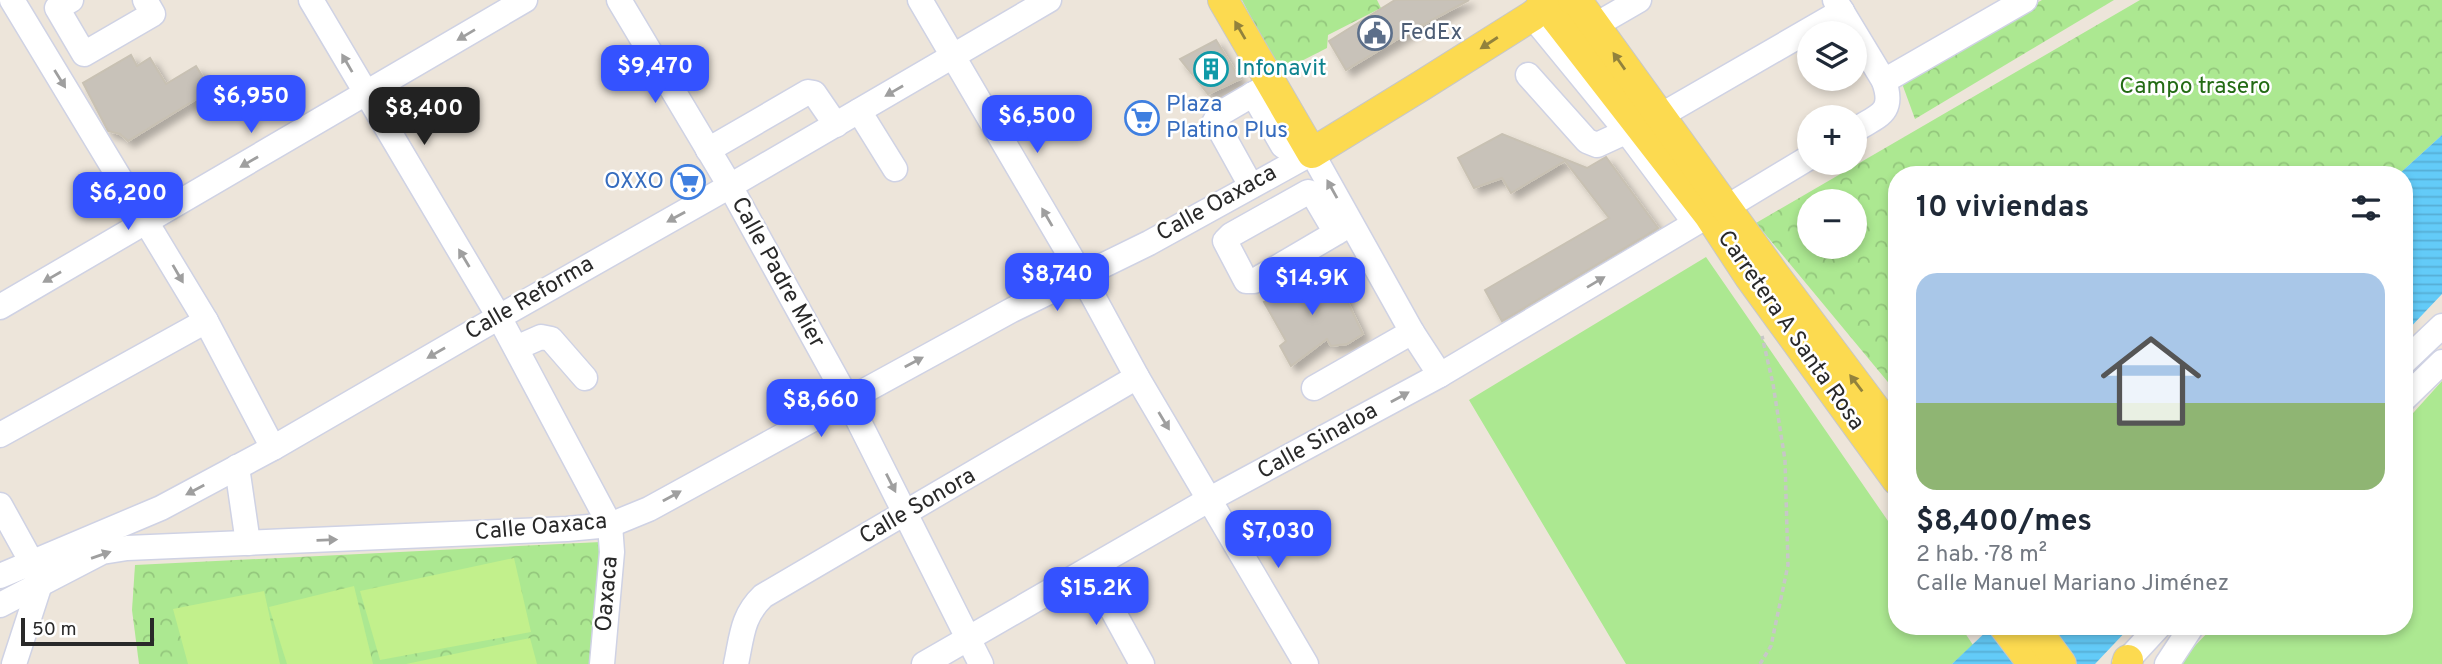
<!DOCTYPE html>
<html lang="es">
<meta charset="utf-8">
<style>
body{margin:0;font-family:Overpass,sans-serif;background:#f6f6f7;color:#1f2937;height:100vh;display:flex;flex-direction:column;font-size:26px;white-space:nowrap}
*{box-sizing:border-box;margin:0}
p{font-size:23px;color:#747a83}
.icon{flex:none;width:38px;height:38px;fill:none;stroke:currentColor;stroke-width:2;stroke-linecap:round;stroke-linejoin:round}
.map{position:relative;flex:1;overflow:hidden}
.panel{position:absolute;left:1888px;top:166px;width:525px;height:469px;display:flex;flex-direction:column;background:#fff;border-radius:28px;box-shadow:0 4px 10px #0003}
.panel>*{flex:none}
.tools{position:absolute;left:1797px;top:21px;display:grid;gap:14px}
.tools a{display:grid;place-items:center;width:70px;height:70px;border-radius:50%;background:#fff;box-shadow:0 4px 10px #0003;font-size:35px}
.scale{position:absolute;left:21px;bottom:18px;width:133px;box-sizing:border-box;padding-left:7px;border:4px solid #292929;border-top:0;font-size:19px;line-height:24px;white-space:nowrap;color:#292929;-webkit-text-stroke:5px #fff;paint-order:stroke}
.price{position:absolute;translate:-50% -60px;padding:0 16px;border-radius:14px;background:#3452ff;color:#fff;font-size:23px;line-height:46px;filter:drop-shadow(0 2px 4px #0008)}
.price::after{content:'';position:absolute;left:50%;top:42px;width:21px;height:16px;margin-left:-10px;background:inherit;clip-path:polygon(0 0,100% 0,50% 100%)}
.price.current{background:#222;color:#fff}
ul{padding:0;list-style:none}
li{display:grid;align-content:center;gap:14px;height:371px;padding:0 28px}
li span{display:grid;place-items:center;height:217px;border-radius:21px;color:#555}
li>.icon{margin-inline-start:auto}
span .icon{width:126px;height:126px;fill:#fffc;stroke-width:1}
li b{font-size:30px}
h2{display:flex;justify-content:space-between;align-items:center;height:84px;padding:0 28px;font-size:30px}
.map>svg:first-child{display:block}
.grass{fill:#ace891}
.park{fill:url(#park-crowns);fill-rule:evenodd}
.pitch{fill:#c2f08c}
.water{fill:url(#water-rules)}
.building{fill:#c8c2b9;stroke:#c8c1b3;stroke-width:2;filter:url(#shadow)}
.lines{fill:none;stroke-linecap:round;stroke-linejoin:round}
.minor-casing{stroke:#cfd2e4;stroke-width:27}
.major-casing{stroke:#c7c7c7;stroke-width:32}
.path{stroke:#c7c7c7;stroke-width:3.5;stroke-dasharray:5 3.5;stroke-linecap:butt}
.minor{stroke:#fff;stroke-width:24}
.major{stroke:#fcda50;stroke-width:30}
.oneway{fill:#92823c}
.oneway2{fill:#9f9f9f}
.labels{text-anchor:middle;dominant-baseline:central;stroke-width:5;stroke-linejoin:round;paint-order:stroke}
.service-label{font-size:23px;fill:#4e5e75;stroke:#fff;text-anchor:start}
.culture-label{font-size:23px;fill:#0d838f;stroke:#fff;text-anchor:start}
.park-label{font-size:23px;fill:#236b14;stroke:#fff}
.shop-label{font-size:23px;fill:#366cbe;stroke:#fff;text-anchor:start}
.street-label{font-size:23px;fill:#292929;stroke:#fff}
</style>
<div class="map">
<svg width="2442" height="664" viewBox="0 0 2442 664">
<defs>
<pattern id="park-crowns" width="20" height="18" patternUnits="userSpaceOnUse" patternTransform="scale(1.75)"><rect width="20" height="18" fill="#ace891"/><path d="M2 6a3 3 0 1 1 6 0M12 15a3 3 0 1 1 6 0" fill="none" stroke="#94c77d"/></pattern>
<pattern id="water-rules" width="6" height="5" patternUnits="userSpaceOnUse" patternTransform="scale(1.75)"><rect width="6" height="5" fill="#63cbf8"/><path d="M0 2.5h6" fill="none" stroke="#56aed5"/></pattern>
<filter id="shadow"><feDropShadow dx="6" dy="6" stdDeviation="3.5" flood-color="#0004"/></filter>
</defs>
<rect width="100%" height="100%" fill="#ede5da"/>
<g class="grass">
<path d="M1706,257L1897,534V626L1961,627L1973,645L1952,664H1626L1469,400Z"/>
<path d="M2442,381V664H2182L2188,653L2213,627L2404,626L2405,422Z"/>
</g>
<g class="park">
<path d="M1242,0H1377L1381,8L1328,35L1327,48L1280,72Z"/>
<path d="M2042,0H2114L1915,119L1900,78Z"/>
<path d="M2140,0H2442V135L2398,175H1897V393L1756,223ZM1810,201H1855V247H1810Z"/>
<path d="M601,542L593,664H139L132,610L135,565Z"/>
</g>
<g class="pitch">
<path d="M514,558L531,632L380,660L360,591Z"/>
<path d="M354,586L373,664H287L269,607Z"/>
<path d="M264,591L280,664H188L173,609Z"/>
<path d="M530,638L537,664H406Z"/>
</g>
<g class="water">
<path d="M2442,135V294L2405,333L2404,175H2398Z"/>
<path d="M1991,627H2130L2095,664H1952Z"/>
</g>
<g class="building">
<path d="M1395,0H1469L1421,26V25L1346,70L1329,41Z"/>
<path d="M1216,40L1240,79L1208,94L1180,59Z"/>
<path d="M131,55L137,66L150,58L166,84L196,66L211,90L128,141L120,134L108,131L83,83Z"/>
<path d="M1502,134L1587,168L1606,157L1658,228L1502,321L1485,290L1609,218L1565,161L1511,193L1502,178L1474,188L1458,158Z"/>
<path d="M1289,277L1306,284L1315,278L1340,286L1363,334L1347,344L1331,346L1327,339L1291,366L1280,346L1286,341L1264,302L1278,296L1281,282Z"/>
</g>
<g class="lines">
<g class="minor-casing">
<g id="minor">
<path d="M12,0L206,321L273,448"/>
<path d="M71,0L57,8L84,54L153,14L145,0"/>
<path d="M311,0L499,317L610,525L612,552L602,664"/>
<path d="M619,0L730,186L847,398L981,664"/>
<path d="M920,0L1082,276L1137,377L1306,664"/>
<path d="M1835,0L1884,81"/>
<path d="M1532,16L1627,132L1695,223"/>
<path d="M1594,26L1639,0"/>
<path d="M1528,75L1587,141L1597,145L1660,116L1842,11"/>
<path d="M1253,94L1283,146L1293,152L1312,153"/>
<path d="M859,111L895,169"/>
<path d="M1855,130C1879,115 1895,113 1884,81L2025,0"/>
<path d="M708,150L808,92L814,93L836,125"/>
<path d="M1312,153L1412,332L1440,375"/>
<path d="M1251,186L1215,121L1221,113L1271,84"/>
<path d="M1727,207L1810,157"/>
<path d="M1336,233L1313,194L1308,192L1231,235L1225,241L1246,281H1254L1351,224"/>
<path d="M0,307L525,0"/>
<path d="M516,348L541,337L551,339L585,378"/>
<path d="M2404,362L2442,326"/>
<path d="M1314,388L1412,332"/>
<path d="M2404,399L2442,362"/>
<path d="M0,435L206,321"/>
<path d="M237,467L248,543"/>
<path d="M0,505L31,561L36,575"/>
<path d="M1090,569L1142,664"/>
<path d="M0,576L161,508L273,448L499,317L730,186L1049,0"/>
<path d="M0,605L102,552L127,548L567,529L610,525L649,509L1012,310L1149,243L1312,153"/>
<path d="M14,664L40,584"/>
<path d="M736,664C742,636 742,616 763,596L1137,377"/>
<path d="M924,664L1210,499L1440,375L1709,215"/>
<path d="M2124,664L2159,626"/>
<path d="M2167,664L2192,626"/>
</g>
</g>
<g class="major-casing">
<g id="major">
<path d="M1223,0L1312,153L1421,86L1532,16L1553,0"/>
<path d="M1542,0L1709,215L1749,276L1897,480"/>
<path d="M1573,0L1578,2L1774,274L1897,438"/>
<path d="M2004,626L2033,664"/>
<path d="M2033,626L2061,664"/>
<path d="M2127,664L2128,660"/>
</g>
</g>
<path class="path" d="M1760,664L1771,646L1788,565L1785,460L1773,384L1762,336"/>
<use href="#minor" class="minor"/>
<use href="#major" class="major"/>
</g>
<defs><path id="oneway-solid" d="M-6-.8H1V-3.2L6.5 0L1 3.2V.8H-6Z" transform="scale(1.75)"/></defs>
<g class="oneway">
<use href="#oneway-solid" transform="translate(1240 30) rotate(-120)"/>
<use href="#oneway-solid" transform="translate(1489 43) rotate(147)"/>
<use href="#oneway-solid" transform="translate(1619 61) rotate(-125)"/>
<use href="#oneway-solid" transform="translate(1856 383) rotate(-127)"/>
</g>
<g class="oneway2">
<use href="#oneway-solid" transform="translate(466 35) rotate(149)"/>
<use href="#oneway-solid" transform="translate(347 63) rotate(-120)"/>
<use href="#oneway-solid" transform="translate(60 79) rotate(58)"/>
<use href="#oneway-solid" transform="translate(894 91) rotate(150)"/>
<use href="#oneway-solid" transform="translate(249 162) rotate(150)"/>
<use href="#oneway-solid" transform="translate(1332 189) rotate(-119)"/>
<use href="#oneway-solid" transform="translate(676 217) rotate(151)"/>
<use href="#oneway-solid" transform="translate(1047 217) rotate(-120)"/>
<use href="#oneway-solid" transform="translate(464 258) rotate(-121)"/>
<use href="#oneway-solid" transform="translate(178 274) rotate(60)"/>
<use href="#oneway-solid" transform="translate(52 277) rotate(150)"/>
<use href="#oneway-solid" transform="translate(1596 282) rotate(-31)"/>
<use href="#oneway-solid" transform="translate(436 353) rotate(150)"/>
<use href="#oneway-solid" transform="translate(914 362) rotate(-28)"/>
<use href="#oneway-solid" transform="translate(1400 397) rotate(-29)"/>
<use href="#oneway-solid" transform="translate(1164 421) rotate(59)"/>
<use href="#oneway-solid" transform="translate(891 483) rotate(63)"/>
<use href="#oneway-solid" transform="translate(195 490) rotate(152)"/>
<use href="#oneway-solid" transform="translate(672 496) rotate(-29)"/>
<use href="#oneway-solid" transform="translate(327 540) rotate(-2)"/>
<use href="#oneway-solid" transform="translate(101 555) rotate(-19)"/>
</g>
<defs>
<g id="civic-ring" transform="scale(1.75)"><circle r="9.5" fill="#fff" stroke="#5c6f8a" stroke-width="1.5"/><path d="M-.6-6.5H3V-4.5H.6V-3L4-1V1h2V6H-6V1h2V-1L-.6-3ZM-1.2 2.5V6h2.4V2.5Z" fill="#5c6f8a"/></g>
<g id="building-ring" transform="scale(1.75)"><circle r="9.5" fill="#fff" stroke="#0f9aa8" stroke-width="1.5"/><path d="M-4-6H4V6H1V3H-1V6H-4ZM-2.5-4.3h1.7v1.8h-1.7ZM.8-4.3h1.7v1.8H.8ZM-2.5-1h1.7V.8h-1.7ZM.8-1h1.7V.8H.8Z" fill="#0f9aa8"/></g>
<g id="supermarket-ring" transform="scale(1.75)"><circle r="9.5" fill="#fff" stroke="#3f7fe0" stroke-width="1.5"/><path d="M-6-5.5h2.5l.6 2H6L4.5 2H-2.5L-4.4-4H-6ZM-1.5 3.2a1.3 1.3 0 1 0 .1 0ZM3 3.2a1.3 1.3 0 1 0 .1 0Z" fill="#3f7fe0"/></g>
</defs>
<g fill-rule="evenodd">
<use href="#civic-ring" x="1375" y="33"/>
<use href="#building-ring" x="1211" y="69"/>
<use href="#supermarket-ring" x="1142" y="118"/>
<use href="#supermarket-ring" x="688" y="182"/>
</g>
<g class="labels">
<g class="service-label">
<text x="1400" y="33">FedEx</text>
</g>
<g class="culture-label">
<text x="1236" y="69">Infonavit</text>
</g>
<g class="park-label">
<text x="2195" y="87">Campo trasero</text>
</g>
<g class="shop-label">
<text x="1166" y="105">Plaza<tspan x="1166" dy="26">Platino Plus</tspan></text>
<text x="664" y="182" text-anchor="end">OXXO</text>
</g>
<g class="street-label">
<text transform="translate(1217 204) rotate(-29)">Calle Oaxaca</text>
<text transform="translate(777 273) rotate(61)">Calle Padre Mier</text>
<text transform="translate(530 299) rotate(-30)">Calle Reforma</text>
<text transform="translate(1790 331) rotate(55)">Carretera A Santa Rosa</text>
<text transform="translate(1318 442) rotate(-29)">Calle Sinaloa</text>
<text transform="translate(918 507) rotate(-30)">Calle Sonora</text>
<text transform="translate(541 528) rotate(-5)">Calle Oaxaca</text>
<text transform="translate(608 594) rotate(-85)">Oaxaca</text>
</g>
</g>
</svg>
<div class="tools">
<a><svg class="icon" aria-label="layers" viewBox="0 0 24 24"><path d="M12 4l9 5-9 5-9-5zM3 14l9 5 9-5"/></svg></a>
<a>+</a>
<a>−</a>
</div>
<div class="scale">50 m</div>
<b class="price" style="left:655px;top:105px">$9,470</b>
<b class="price" style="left:251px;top:135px">$6,950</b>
<b class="price current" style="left:424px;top:147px">$8,400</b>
<b class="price" style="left:1037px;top:155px">$6,500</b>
<b class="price" style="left:128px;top:232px">$6,200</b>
<b class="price" style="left:1057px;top:313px">$8,740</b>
<b class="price" style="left:1312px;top:317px">$14.9K</b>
<b class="price" style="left:821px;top:439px">$8,660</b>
<b class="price" style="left:1278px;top:570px">$7,030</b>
<b class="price" style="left:1096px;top:627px">$15.2K</b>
<section class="panel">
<h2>10 viviendas<svg class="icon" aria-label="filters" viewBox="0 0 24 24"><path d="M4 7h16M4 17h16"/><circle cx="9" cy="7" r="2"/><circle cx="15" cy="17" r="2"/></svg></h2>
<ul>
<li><span style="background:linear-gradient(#a9c7e8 60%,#8fb573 0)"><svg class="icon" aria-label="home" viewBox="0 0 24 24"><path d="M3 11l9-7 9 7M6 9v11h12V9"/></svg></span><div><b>$8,400/mes</b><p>2 hab. · 78 m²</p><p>Calle Manuel Mariano Jiménez</p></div></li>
</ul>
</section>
</div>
